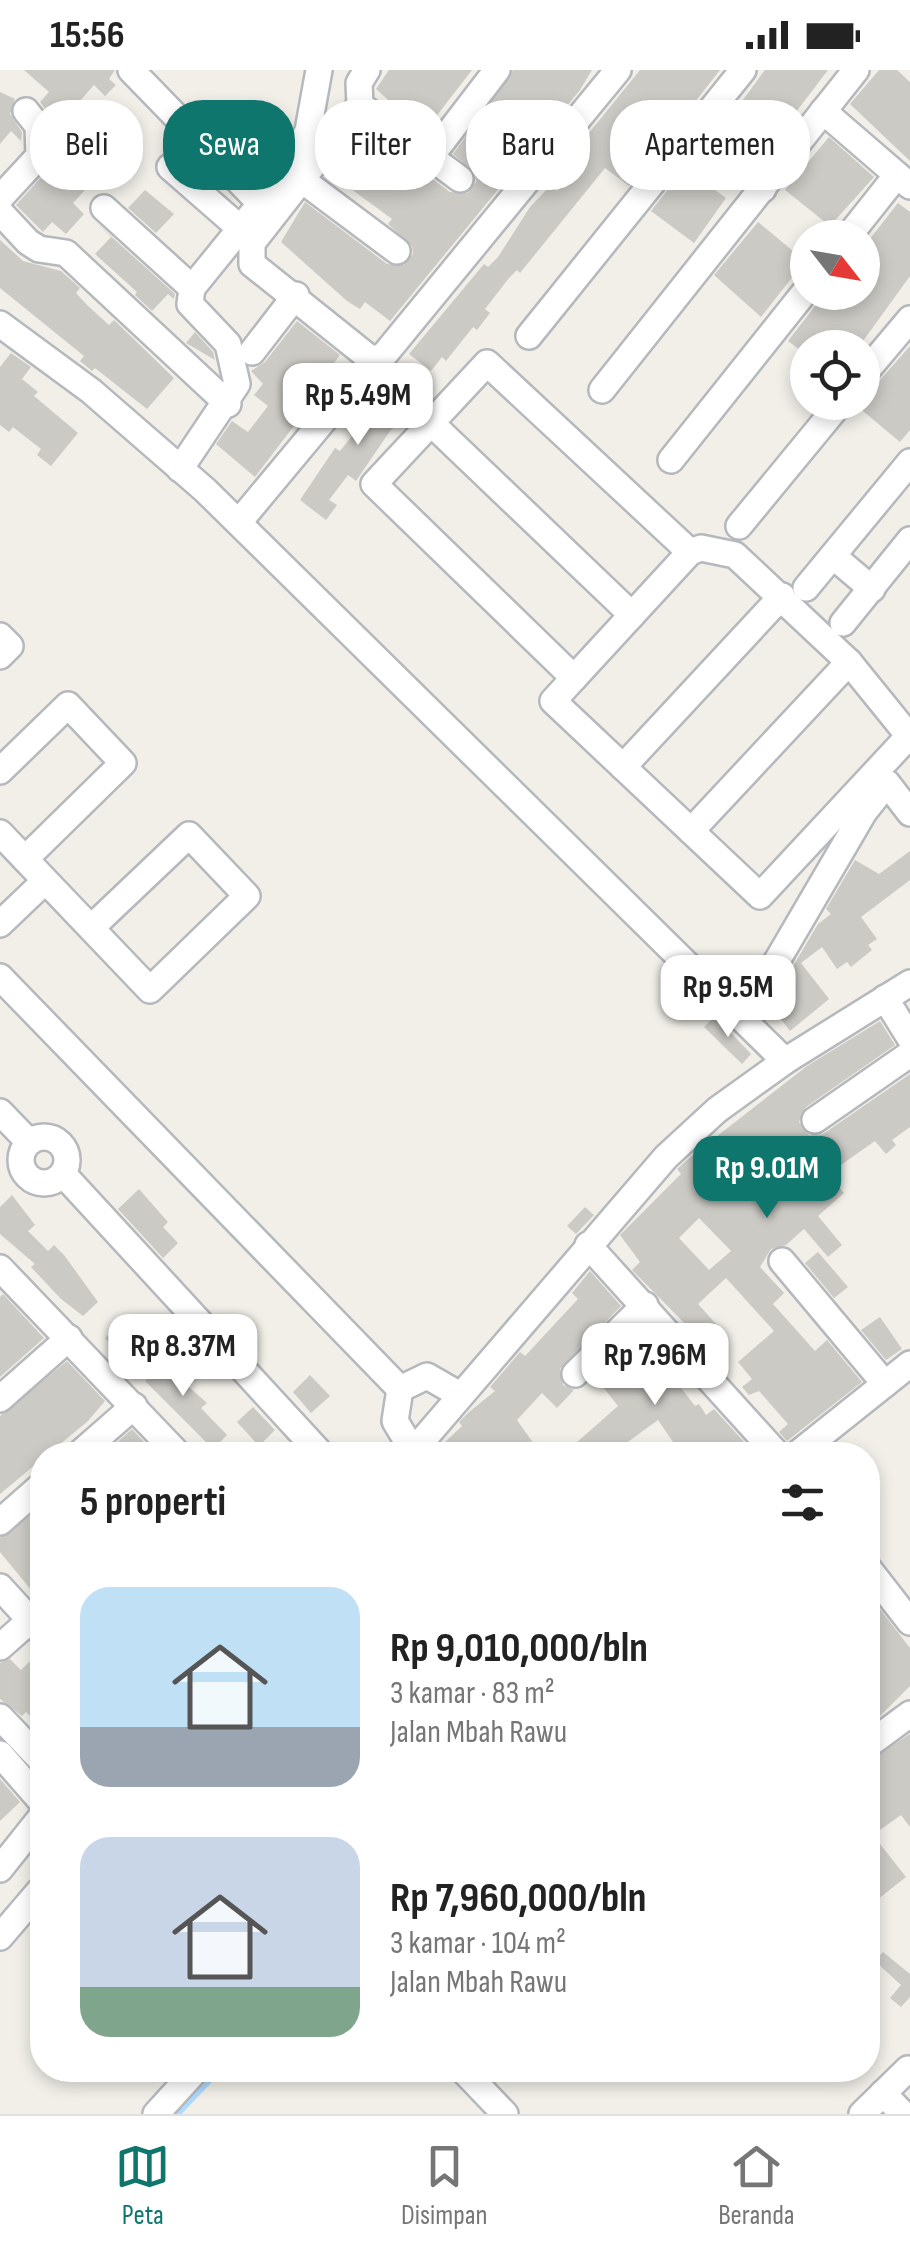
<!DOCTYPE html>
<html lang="id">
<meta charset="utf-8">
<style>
body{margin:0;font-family:"Sofia Sans Condensed",sans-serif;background:#f6f6f6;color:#222;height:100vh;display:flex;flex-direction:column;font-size:38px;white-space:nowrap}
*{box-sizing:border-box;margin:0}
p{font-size:32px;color:#767676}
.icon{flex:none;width:55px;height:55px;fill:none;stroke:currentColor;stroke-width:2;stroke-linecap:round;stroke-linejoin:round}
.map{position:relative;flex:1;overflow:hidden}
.panel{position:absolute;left:30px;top:1372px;width:850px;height:640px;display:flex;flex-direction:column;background:#fff;border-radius:40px;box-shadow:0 5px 15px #0003}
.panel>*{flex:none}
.guide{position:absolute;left:30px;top:30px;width:850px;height:90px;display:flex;gap:20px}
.needle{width:65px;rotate:121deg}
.tools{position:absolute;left:790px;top:150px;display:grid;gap:20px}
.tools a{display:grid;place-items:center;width:90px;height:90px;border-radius:50%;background:#fff;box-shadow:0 5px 15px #0003;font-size:50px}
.price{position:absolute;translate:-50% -85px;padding:0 22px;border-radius:20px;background:#fff;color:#222;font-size:32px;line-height:65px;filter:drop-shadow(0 2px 5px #0008)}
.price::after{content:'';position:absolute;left:50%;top:60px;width:30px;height:22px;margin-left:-15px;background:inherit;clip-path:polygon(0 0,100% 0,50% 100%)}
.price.on{background:#0f766e;color:#fff}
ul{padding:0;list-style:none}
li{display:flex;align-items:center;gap:30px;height:250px;padding:0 50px}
li span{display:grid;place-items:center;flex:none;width:280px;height:200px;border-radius:30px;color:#555}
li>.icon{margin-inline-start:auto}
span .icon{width:120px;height:120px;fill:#fffc;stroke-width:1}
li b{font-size:42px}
h2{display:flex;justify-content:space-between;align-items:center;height:120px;padding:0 50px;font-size:42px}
.tag{padding:0 35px;border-radius:40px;background:#fff;box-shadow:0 5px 15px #0003;font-size:35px;line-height:90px}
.tag.on{background:#0f766e;color:#fff}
.status{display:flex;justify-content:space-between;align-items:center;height:70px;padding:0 50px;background:#fff;direction:ltr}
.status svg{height:28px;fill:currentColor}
.menu{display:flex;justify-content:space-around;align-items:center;height:140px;border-top:2px solid #e0e0e0;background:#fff;font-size:28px;color:#767676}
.menu a{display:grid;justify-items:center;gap:5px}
.menu .on{color:#0f766e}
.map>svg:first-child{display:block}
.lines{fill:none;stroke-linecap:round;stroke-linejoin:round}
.stream{stroke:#aadaff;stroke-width:5}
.building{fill:#cccac5;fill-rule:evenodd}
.minor-casing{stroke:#b5b8bc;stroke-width:30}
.minor{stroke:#fff;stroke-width:25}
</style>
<div class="status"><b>15:56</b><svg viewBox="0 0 49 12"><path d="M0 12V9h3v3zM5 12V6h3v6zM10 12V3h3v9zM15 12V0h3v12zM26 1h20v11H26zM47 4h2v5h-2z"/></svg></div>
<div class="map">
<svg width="910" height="2044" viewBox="0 0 910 2044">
<rect width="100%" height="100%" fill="#f1efe8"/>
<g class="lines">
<path class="stream" d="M178,2044L220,2000"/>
</g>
<g class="building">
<path d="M24,0H115L109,9L116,15L105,26L94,15L70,42L83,54L75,63L96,81L84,94L97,107L73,133L84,144L66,164L52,152L43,162L16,135L69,76L54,63L51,47L40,32L49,22Z"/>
<path d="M389,0H472L424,62L376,19Z"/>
<path d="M513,0H592L580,20L390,251L365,232L360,239L347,231L281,172L305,132L387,194L404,195L413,184L412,176L388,154L392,149L328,102L365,59L450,122L467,123L476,112L475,103L453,84Z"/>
<path d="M640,0H720L629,116L605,98L520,203L517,200L509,208L485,239L490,243L477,260L473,257L446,291L442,287L431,301L409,284L484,194L488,197L498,187L530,137L551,115L557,121L580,92L571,85Z"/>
<path d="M765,0H828L757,93L720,61Z"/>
<path d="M879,0H897L910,12V91L850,34Z"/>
<path d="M0,22L15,29L10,44L22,62L21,71L11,61L0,74Z"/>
<path d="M200,37L235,70L251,52L279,79L259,109L195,43Z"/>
<path d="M829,67L874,107L830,156L785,120Z"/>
<path d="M685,98L726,128L694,173L651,141Z"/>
<path d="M145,120L174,144L156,163L128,138Z"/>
<path d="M898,133L910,142V206L858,278H824L817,272L808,278L807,285L788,271L826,222H862V179Z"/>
<path d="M93,150L175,224L174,229L168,224L152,241L135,225L137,222L95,184L111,167Z"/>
<path d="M758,152L805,191L761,247L714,205Z"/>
<path d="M0,170L23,191L61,201L80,218L76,223L87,235L109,255L114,250L174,308L147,339L95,298L92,301L80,291L84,286L0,218Z"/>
<path d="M297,251L340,285L324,306L329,310L255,407L216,374L232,351L248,362L268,336L254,325L263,314L251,301L265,292Z"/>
<path d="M195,262L213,282L215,290L186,273Z"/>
<path d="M910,276V360L900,372L857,336Z"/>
<path d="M11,283L31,297L22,309L38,322L34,326L78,363L51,396L37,385L41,379L13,357L9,362L0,355V297Z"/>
<path d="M393,310L415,327L407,339L411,342L390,361L356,411L348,405L329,430L337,435L326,450L300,430L335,378L340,381L360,356L355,352L371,331L374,333Z"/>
<path d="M910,781V810L861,847L877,869L868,875L872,880L851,897L847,892L837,899L822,877L801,893L829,929L790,961L770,935L818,854L831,844L826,839L855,790L879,804Z"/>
<path d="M715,946L751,984L742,994L704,957Z"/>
<path d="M880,951L895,975L806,1037L799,1052L809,1065L823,1064L910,1004V1057L892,1070L896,1075L886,1084L875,1071L828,1104L844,1123L818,1146L842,1175L828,1187L804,1159L786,1175L771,1179L760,1197L784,1223L773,1234L815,1281L827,1270L862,1312L787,1371L779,1362L788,1354L759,1321L749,1325L742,1317L752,1309L738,1292L774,1261L726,1208L698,1234L717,1255L701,1270L632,1200L640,1192L620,1165L681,1104L677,1099L689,1088L807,996ZM699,1148L731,1181L709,1200L679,1168Z"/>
<path d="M139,1119L168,1152L163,1157L178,1173L163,1188L118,1139Z"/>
<path d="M12,1125L35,1155L28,1161L48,1181L54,1175L64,1185L98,1232L83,1246L61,1229L31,1197L35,1194L0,1164V1137Z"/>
<path d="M585,1137L594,1145L576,1164L567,1156Z"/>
<path d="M818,1182L848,1217L834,1228L805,1193Z"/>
<path d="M590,1201L621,1236L560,1299L563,1315L574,1320L557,1338L542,1323L517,1350L536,1377L525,1385H431L462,1356L459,1352L469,1342L495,1321L490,1317L520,1282L525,1286L578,1229L572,1223Z"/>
<path d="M3,1224L44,1268L0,1307V1227Z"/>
<path d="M880,1247L902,1279L886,1290L861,1260Z"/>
<path d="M118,1256L137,1276L124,1288L105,1268Z"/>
<path d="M643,1260L671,1291L664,1296L695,1336L699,1334L706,1345L714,1339L756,1385H682L658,1350L625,1374L629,1379L621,1385H586L576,1373L618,1336L595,1307Z"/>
<path d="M156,1278L178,1300L174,1304L207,1333L201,1338L227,1365L213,1379L145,1311L156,1301L145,1289Z"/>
<path d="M67,1291L105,1331L88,1351L0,1424V1346Z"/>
<path d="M310,1305L330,1326L311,1343L293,1322Z"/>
<path d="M253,1337L275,1360L259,1376L237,1352Z"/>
<path d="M132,1359L156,1385H103Z"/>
<path d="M38,1440L42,1446V1512L32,1521L0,1482V1468Z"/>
<path d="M876,1534L910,1578V1616L880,1646L876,1640L868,1647V1614L878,1606L868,1590V1540Z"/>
<path d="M42,1579V1658L26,1642L22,1646L0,1629V1593L10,1589L21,1600Z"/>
<path d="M910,1664V1757L901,1745L873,1765L906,1807L868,1837V1691Z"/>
<path d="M0,1709L20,1732L0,1751Z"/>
<path d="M883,1882L910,1904V1927L901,1937L890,1928L901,1915L875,1891Z"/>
</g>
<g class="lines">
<g class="minor-casing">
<g id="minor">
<path d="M131,0L263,136"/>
<path d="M367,0L359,13L360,35L460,109"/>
<path d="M360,35L252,173V194L382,298"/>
<path d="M823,41L910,116"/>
<path d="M694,60L763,119"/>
<path d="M431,86L497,0"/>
<path d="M170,97L242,160"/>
<path d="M302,110L397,181"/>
<path d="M0,128L39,86L38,56L26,41"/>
<path d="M104,138L192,218"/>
<path d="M0,142L28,172L39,179L66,183L228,334"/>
<path d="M847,168L897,105"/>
<path d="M0,254L91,321L205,420L785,991"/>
<path d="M529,266L743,0"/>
<path d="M252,282L296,225"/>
<path d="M862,306L910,249"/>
<path d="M602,320L856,0"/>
<path d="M431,353L632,545"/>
<path d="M671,390L808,218"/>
<path d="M180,399L237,314L228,274L190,234L192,218L283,106L308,61L319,0"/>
<path d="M239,452L373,291L385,284L618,0"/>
<path d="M739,456L841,332"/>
<path d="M833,486L872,519"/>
<path d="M806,518L910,392"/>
<path d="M843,553L910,470"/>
<path d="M0,566L10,576L0,586"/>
<path d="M574,608L690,482"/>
<path d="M909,666L760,826L553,631L574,608L374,414L487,293L690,482L701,478L735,485L849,592L909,666L910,668"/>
<path d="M623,697L782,526"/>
<path d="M0,701L68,635L123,693L25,789"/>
<path d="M691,761L849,592"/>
<path d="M0,763L150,920L247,826L189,765L91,858"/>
<path d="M0,854L45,811"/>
<path d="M0,907L400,1319"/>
<path d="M885,928L910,968"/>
<path d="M743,949L864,742L887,713L910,743"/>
<path d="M0,1042L29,1072"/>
<path d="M815,1050L910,984"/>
<circle cx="44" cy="1090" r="23"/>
<path d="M63,1104L322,1385"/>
<path d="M588,1175L778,1385"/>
<path d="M782,1191L885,1314"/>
<path d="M0,1198L179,1385"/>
<path d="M575,1304L645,1235"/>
<path d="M0,1329L69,1268"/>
<path d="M413,1381L395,1351L400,1319L427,1306L460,1325"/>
<path d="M78,1385L134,1336"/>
<path d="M410,1385L666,1087L717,1040L785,991L910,913"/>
<path d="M796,1385L910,1294"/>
<path d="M0,1452L42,1415"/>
<path d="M868,1498L910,1552"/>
<path d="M0,1517L42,1563"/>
<path d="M0,1577L42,1540"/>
<path d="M0,1647L42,1691"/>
<path d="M868,1675L910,1644"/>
<path d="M0,1684L42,1732"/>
<path d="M0,1799L42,1746"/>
<path d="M0,1867L42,1818"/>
<path d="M463,2000L505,2044"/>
<path d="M883,2023L903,2044"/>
<path d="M156,2044L196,2000"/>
<path d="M862,2044L908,1999"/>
</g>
</g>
<use href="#minor" class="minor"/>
</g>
</svg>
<div class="tools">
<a><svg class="needle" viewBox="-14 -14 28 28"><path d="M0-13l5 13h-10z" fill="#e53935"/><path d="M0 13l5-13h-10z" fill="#767676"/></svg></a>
<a><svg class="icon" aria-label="locate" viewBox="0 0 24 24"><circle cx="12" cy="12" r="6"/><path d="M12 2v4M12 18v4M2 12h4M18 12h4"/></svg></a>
</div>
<b class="price" style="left:358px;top:378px">Rp 5.49M</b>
<b class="price" style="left:728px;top:970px">Rp 9.5M</b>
<b class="price on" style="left:767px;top:1151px">Rp 9.01M</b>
<b class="price" style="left:183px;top:1329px">Rp 8.37M</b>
<b class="price" style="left:655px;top:1338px">Rp 7.96M</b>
<div class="guide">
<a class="tag">Beli</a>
<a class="tag on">Sewa</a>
<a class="tag">Filter</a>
<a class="tag">Baru</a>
<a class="tag">Apartemen</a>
</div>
<section class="panel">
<h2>5 properti<svg class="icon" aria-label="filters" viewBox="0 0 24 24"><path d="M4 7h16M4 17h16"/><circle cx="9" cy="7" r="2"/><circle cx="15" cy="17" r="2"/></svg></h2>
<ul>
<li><span style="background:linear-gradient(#bfe0f5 70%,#9aa5b1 0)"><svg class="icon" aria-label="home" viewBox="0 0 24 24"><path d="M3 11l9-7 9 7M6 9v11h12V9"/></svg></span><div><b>Rp 9,010,000/bln</b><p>3 kamar · 83 m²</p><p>Jalan Mbah Rawu</p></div></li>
<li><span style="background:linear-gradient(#c9d6e8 75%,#7fa58c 0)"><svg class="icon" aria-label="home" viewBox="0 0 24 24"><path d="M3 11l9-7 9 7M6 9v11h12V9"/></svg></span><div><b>Rp 7,960,000/bln</b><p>3 kamar · 104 m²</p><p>Jalan Mbah Rawu</p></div></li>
</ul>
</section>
</div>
<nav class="menu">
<a class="on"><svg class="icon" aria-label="map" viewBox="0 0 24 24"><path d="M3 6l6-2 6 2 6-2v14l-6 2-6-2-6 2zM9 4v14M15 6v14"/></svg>Peta</a>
<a><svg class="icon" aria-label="saved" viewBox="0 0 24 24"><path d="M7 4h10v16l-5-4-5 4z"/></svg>Disimpan</a>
<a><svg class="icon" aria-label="home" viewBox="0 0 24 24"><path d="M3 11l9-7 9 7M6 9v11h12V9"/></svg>Beranda</a>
</nav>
